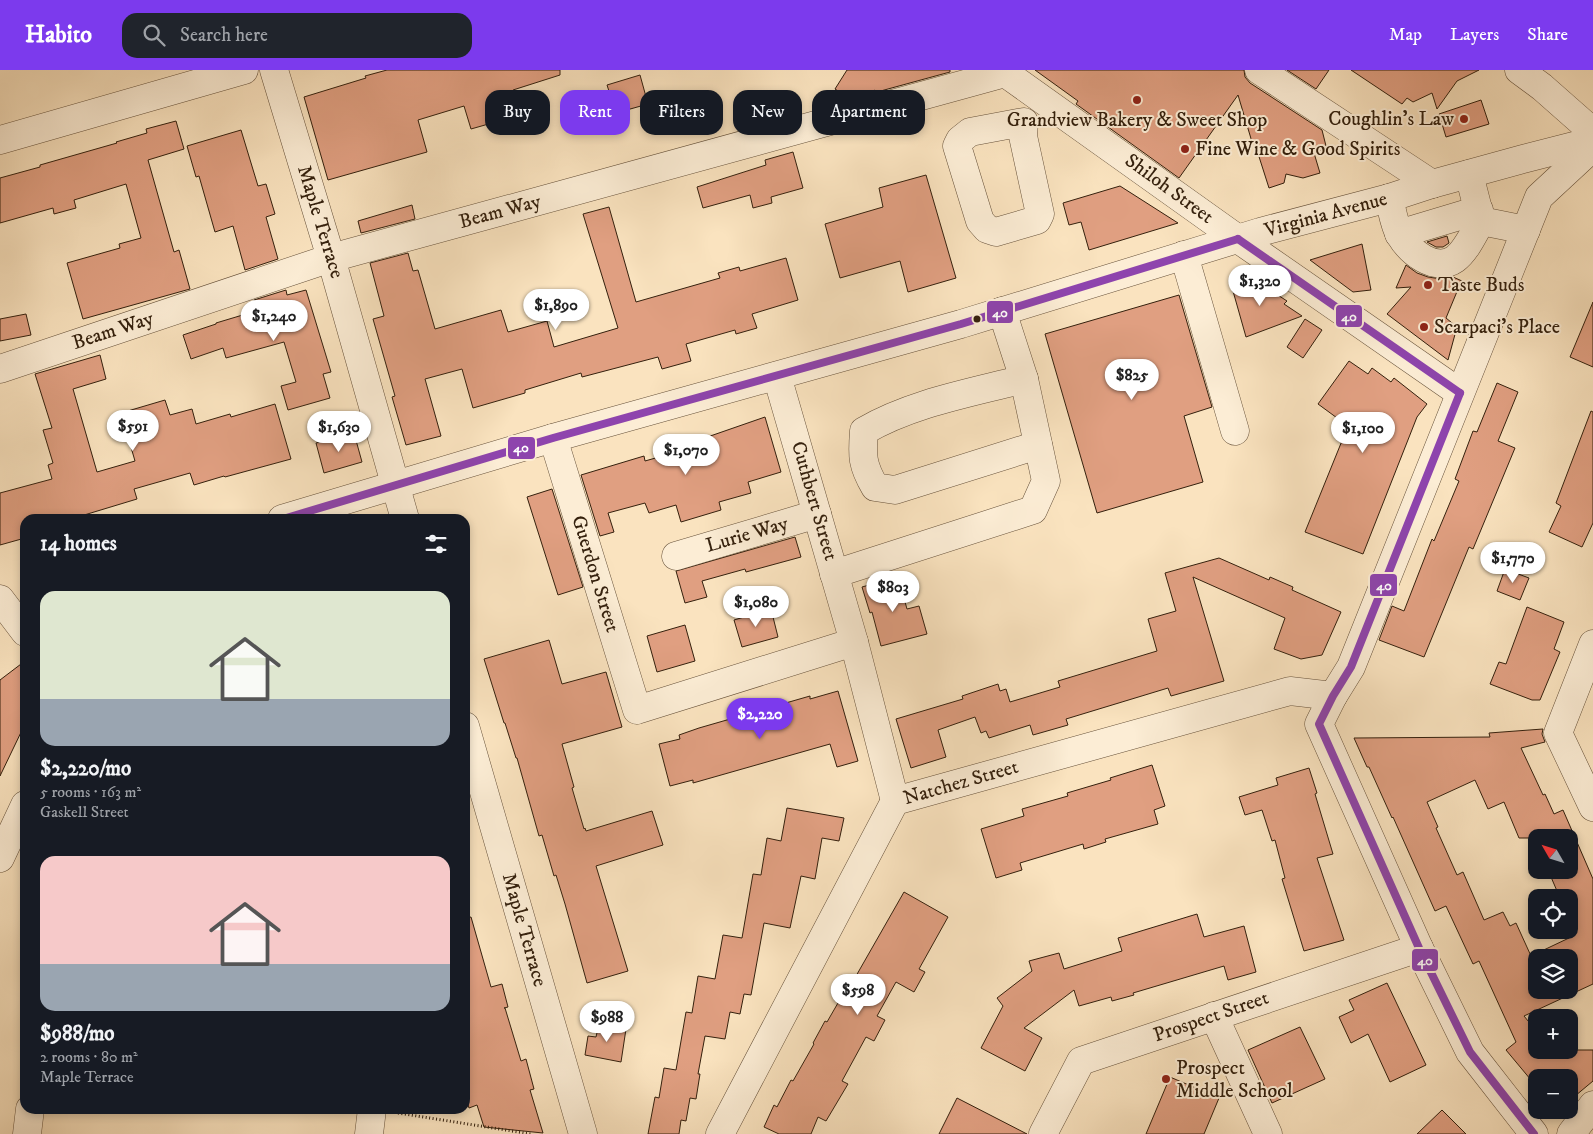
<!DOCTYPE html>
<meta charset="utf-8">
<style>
body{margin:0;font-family:"IM FELL DW Pica",serif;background:#20242c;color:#f1f3f6;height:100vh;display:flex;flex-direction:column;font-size:19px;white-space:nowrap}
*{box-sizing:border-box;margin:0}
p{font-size:16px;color:#9ea1a6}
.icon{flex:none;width:28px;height:28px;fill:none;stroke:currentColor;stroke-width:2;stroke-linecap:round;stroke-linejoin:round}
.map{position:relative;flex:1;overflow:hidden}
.drawer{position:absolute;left:20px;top:444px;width:450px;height:600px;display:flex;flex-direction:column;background:#171b24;border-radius:15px;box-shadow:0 2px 8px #0003}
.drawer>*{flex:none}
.hud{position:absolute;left:485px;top:20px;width:475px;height:45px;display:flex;gap:10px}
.needle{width:32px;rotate:309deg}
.buttons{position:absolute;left:1528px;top:759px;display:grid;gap:10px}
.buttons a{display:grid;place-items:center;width:50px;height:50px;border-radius:10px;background:#171b24;box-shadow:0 2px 8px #0003;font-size:25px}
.price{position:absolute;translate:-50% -42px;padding:0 11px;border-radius:18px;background:#fff;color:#222;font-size:16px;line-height:32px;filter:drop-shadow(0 1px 2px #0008)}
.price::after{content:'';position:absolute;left:50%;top:30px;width:15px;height:11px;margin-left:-8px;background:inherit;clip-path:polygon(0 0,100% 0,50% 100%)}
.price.selected{background:#7c3aed;color:#fff}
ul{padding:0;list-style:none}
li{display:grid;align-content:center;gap:10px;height:265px;padding:0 20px}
li span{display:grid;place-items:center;height:155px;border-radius:15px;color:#555}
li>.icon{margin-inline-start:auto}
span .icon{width:90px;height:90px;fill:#fffc;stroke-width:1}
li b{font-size:21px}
h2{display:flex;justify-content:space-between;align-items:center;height:60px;padding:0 20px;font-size:21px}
.pill{padding:0 18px;border-radius:15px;background:#171b24;box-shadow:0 2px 8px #0003;font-size:18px;line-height:45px}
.pill.selected{background:#7c3aed;color:#fff}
header{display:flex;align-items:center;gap:30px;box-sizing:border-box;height:70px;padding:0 25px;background:#7c3aed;color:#fff}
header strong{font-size:24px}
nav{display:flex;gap:28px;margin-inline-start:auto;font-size:18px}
.search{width:350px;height:45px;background:#20242c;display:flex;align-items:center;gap:12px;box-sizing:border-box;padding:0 18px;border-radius:15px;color:#9ea1a6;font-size:19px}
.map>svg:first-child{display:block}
.building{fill:#e09f81;stroke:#34200d;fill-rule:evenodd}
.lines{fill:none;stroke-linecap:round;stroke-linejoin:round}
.minor-casing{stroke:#66513a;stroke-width:29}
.path{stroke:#34200d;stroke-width:3;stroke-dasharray:1 2.5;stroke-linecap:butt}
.minor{stroke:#fcedd5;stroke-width:28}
.bus-1-casing{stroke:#fcedd5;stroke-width:11}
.bus-1{stroke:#8e44ad;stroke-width:8}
.poi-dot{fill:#8f2418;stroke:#fcedd5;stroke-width:2}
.bus-dot{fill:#34200d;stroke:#fcedd5;stroke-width:2}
.labels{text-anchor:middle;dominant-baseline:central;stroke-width:4;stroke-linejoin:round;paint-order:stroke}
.poi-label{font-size:20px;fill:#34200d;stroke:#fcedd5;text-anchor:start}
.street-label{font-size:20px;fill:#34200d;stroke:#fcedd5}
.line-badge{stroke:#fcedd5;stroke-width:2}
.badge-label{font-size:14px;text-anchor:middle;font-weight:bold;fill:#fff}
</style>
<header>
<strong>Habito</strong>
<div class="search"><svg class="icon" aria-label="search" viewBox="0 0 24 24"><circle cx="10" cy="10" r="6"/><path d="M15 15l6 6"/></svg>Search here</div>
<nav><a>Map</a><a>Layers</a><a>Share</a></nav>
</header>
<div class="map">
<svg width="1593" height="1064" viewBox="0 0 1593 1064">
<rect width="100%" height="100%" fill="#fae3bf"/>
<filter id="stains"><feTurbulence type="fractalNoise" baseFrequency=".004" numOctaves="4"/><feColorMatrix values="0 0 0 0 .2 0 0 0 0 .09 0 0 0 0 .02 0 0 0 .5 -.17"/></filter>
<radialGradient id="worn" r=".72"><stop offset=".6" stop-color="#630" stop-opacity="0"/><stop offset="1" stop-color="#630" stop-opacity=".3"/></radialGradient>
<g class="building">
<path d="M387,0H560V5L513,20L520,45L471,59L464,36L418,50L427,82L328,110L304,27L366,8L365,6Z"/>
<path d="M847,0H950V2L877,22L874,20L871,23L850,29L835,19Z"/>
<path d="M1035,0H1244L1245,7L1250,13L1322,60L1326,76H1322L1323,79L1314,83L1320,103L1303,108L1286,104L1284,113L1269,118L1254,71L1252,72L1238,25L1179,108L1076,34L1078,31Z"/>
<path d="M1287,0H1329L1316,19Z"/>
<path d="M1351,0H1479L1457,11L1437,39L1432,23L1413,32L1407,28L1402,34Z"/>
<path d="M640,5L648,34L616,43L607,15Z"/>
<path d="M670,26L692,28L690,60L667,59Z"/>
<path d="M1481,30L1489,54L1446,67L1439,44Z"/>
<path d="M176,51L184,79L148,90L174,182L179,180L190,219L83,249L67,193L120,178L119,174L141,168L126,114L74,130L76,138L54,144L53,138L0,153V108L40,97V95L117,73L116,72L147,63L146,59Z"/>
<path d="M241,60L258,116L266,114L275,144L266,147L278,189L245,200L233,156L215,162L199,106L196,107L187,76Z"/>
<path d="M793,82L803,118L771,127L772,133L753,138L750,125L703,138L697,117L766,95L765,90Z"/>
<path d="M926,105L956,208L908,222L900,191L840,208L825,154L883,137L879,118Z"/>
<path d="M1120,116L1178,153L1089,180L1081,152L1069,155L1063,133Z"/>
<path d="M412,135L415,149L361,163L358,151Z"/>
<path d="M609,137L636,232L720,208L718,203L739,197L740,201L786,188L798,230L752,244L757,258L736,264L735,260L686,274L691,291L662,299L658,287L582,307L581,303L525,320V323L473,338L462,299L425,309L441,366L406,375L392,327L395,326L373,249L384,246L370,193L408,183L413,201L418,200L435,259L501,240L508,262L547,251L554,277L618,258L583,144Z"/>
<path d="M1447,166L1449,173L1443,177H1436L1427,172Z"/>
<path d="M1362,174L1371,220L1353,222L1310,190Z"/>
<path d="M1406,195L1417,203L1428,207L1441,209L1453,207L1462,211L1461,212L1446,248L1457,257L1448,290L1387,244L1411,217L1396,218Z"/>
<path d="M1253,209L1287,231L1284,234L1302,246L1246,267L1231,214Z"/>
<path d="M286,220L287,225L306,220L331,302L323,304L330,328L288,340L281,316L296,312L284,272L226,288L223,278L191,289L183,265L216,254V253L256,241L254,230Z"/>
<path d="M1179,225L1212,337L1184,346L1203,412L1097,443L1045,264Z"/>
<path d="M1593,232V297L1570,287Z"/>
<path d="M26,244L31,265L0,271V249Z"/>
<path d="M1305,249L1322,260L1303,288L1287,277Z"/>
<path d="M100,285L106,309L73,319L97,402L135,391L121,343L165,330L170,345L192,339L196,354L230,344L231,347L275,334L291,389L225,407L224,406L194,415L190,403L134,419L137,429L71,449H25V468L0,475V423L52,409L48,395L53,393L43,360L52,358L35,304Z"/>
<path d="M1349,291L1368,304L1372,298L1391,312L1394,308L1427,334L1417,347L1363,484L1305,462L1348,356L1318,334Z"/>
<path d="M1497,313L1518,322L1498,371L1515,378L1473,479L1469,477L1424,587L1379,570L1392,536L1404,541L1432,469L1434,471L1459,411L1455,409L1473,361L1477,362Z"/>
<path d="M1591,341L1593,342V453L1582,477L1549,462L1561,436L1556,433Z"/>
<path d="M765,347L781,402L748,412L751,423L719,432L721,440L681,452L676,435L649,443L645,433L608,443L614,462L600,466L581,405L644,386L645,391L694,377L693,372Z"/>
<path d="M354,363L362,392L324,403L316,373Z"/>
<path d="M552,419L583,517L558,525L527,427Z"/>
<path d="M795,467L801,487L746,502L745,499L702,511L707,527L685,533L676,501Z"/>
<path d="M1219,488L1269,510L1270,507L1293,517L1292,520L1341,542L1322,585L1301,589L1274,579L1285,548L1193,507L1224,611L1171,626L1168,618L1066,649L1068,655L1033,665L1030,655L989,668L986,661L981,663L975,647L938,660L946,687L911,698L896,649L963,629L962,626L998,614L1000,621L1006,619L1010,632L1060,617L1058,611L1157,581L1148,549L1176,541L1165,503Z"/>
<path d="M1505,499L1529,508L1520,530L1497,521Z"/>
<path d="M898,507L907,539L919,536L927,564L881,576L872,542L870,543L862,517Z"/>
<path d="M1527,537L1564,552L1554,579L1560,582L1540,630H1532L1490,614L1499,592L1506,594Z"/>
<path d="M771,539L778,567L742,577L734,550Z"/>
<path d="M685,555L695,591L657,602L647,566Z"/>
<path d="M549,570L562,614L606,602L622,657L562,674L574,717L572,718L584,759L585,758L586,761L652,741L663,775L596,796L628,901L587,913L565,834L556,805L554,806L542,765L539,766L517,688H516L505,653H504L484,589Z"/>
<path d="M25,591V654L0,706V610Z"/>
<path d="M838,621L858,691L837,697L830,674L693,713V710L670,716L659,674L680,669L679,665L699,658L810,626V629Z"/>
<path d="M1543,659L1542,664L1545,672L1521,678L1543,725L1545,724L1554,744L1563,740L1593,809V914L1524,946L1533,957L1536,955V980H1593V1011L1569,1031V1008H1536V1016L1506,980L1516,972L1479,891L1473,894L1446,836L1435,841L1393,747L1392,748L1369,697H1367L1354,668L1490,667L1489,663ZM1475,710L1488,739L1504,732L1519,768H1533L1536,775V768H1569V800H1548L1560,828H1569V868L1531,886L1516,853L1510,856L1503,842L1484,850L1463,802L1457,805L1436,758L1438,757L1427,732ZM1536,888H1569V920H1536Z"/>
<path d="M1152,695L1165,736L1154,740L1158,754L1105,769L1106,772L1084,779L1083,774L1020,793L1022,800L996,808L981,759L1024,746L1022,739L1068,726L1067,723L1111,710L1110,708Z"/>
<path d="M1309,698L1317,723L1315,724L1333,784L1317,788L1344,870L1304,881L1282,809L1285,808L1275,770L1272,771L1262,740L1245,745L1239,727L1278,715L1276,708Z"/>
<path d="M787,738L844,748L839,771L822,768L815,809L801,806L790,858L764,853L751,925L744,924L740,944L730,942L725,969L705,966L698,1004H700L696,1029L690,1028L686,1051L681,1050L679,1064H648L655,1027L659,1028L664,998L676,1000L686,942L692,943L698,906L715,909L723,865L742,868L753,804L761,805L767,768L781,771Z"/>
<path d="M904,822L948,847L919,899L925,902L914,922L896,912L877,946L885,950L874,971L866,967L842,1011L848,1014L826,1051L818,1047L811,1064H779L764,1057L774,1035L777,1037L791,1010L793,1011L814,974L813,973L825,951L827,952L842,926L844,927Z"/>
<path d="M1197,844L1204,867L1244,856L1256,902L1228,910L1224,896L1133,923L1134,925L1112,931L1111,927L1079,936L1074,920L1024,958L1042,968L1025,1001L981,978L1003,936L997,928L1032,901L1029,891L1059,883L1064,899L1122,881L1118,868Z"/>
<path d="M471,847L491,917L502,914L508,937L504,938H505L521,991L526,989L534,1019L530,1020L543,1063L484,1057L477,1035L469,1038L465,1024V848Z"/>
<path d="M1387,913L1426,995L1390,1012L1368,964L1351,973L1339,947L1354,940L1349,930Z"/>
<path d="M599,954L626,959L621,992L585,985L588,966L596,967Z"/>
<path d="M1300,957L1325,1009L1272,1033L1248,980Z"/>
<path d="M1170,1007L1219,1028L1204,1064H1146Z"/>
<path d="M957,1028L1027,1064H939Z"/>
<path d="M1442,1040L1466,1064H1417Z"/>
</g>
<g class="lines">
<g class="minor-casing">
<g id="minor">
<path d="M274,0L331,188L405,449"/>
<path d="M1001,0L1238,169L1460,323"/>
<path d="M1259,0L1432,114"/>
<path d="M1519,0L1542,17L1593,62"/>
<path d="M1024,52L1023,66L1040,144L1037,150L996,162L987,159L980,151L957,76L960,70L970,62Z"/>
<path d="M0,70L244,0"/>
<path d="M1469,104L1481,151L1526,160"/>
<path d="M1389,128C1392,139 1394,155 1400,165C1410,182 1435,203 1455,189C1466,181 1474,163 1481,151"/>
<path d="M1399,164L1479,140"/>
<path d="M1184,185L1235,361"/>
<path d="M0,299L331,188L1005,3"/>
<path d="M777,306L854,572L895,731"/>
<path d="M1024,309C970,323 912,333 864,361C862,386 862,395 875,417L895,420L1038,375"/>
<path d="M553,368L637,640L854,572"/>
<path d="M282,449L553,368L961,254L1260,162L1389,128L1432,114L1523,89L1593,71"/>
<path d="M676,486L817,444"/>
<path d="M834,504L1033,440L1046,411L1024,309L1002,241"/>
<path d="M0,529L25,562"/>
<path d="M1593,574L1558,663L1593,737"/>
<path d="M465,656L583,1064"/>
<path d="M0,788L25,735"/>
<path d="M1214,946L1268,1064"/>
<path d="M27,1064L30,1039"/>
<path d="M369,1064L372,1039"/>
<path d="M720,1064L895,731L1290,621L1333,626"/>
<path d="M1043,1064L1081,991L1419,878"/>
<path d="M1534,1064L1470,982L1419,878L1319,654L1333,626L1351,597L1539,127L1593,77"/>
<path d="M1571,1064L1593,1035"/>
</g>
</g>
<path class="path" d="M398,1043L531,1064"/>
<use href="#minor" class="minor"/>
<g class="bus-1-casing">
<g id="bus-1">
<path d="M1238,169L1460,323"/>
<path d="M1460,323L1351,597L1333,626L1319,654L1419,878L1470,982L1534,1064"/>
<path d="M283,449L553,368L961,254L1238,169"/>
</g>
</g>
<use href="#bus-1" class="bus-1"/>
</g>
<g class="poi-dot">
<circle cx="1137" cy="30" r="5"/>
<circle cx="1464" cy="49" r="5"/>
<circle cx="1185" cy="79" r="5"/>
<circle cx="1428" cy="215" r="5"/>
<circle cx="1424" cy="257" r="5"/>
<circle cx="1166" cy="1009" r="5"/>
</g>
<circle class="bus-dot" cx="977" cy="249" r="4.5"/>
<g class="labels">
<g class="poi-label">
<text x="1454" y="49" text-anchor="end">Coughlin's Law</text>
<text x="1137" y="50" text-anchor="middle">Grandview Bakery &amp; Sweet Shop</text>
<text x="1195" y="79">Fine Wine &amp; Good Spirits</text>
<text x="1438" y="215">Taste Buds</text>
<text x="1434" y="257">Scarpaci's Place</text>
<text x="1176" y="998">Prospect<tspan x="1176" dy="23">Middle School</tspan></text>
</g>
<g class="street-label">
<text transform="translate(1169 119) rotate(36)">Shiloh Street</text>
<text transform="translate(500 142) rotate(-15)">Beam Way</text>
<text transform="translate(1326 145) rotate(-15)">Virginia Avenue</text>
<text transform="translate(320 152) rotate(73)">Maple Terrace</text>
<text transform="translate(113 261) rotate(-18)">Beam Way</text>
<text transform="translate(814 431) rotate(74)">Cuthbert Street</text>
<text transform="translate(747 465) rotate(-16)">Lurie Way</text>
<text transform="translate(595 504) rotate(73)">Guerdon Street</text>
<text transform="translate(961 713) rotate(-16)">Natchez Street</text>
<text transform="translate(524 860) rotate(74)">Maple Terrace</text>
<text transform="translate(1211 947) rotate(-19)">Prospect Street</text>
</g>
</g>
<g class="line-badge">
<rect x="986" y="230" width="28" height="24" rx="5" fill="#8e44ad"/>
<rect x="1335" y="234" width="28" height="24" rx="5" fill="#8e44ad"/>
<rect x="507" y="366" width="29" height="24" rx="5" fill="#8e44ad"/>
<rect x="1369" y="503" width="29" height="24" rx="5" fill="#8e44ad"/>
<rect x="1411" y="878" width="28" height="24" rx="5" fill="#8e44ad"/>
</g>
<g class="badge-label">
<text x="1000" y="247">40</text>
<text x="1349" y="251">40</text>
<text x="521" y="382">40</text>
<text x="1384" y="520">40</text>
<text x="1425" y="895">40</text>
</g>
<rect width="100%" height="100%" filter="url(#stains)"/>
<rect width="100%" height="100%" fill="url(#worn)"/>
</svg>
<div class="buttons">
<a><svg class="needle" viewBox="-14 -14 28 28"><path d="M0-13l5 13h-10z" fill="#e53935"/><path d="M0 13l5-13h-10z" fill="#9ea1a6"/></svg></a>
<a><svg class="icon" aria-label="locate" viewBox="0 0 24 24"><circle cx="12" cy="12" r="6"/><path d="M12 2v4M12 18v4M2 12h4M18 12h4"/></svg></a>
<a><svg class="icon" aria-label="layers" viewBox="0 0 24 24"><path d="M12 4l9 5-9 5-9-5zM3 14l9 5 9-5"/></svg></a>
<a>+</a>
<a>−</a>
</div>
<b class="price" style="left:1260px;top:237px">$1,320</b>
<b class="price" style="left:556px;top:261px">$1,890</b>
<b class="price" style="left:274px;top:272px">$1,240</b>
<b class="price" style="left:1132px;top:331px">$825</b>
<b class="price" style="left:133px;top:382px">$591</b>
<b class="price" style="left:339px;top:383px">$1,630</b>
<b class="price" style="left:1363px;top:384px">$1,100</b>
<b class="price" style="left:686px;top:406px">$1,070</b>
<b class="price" style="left:1513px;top:514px">$1,770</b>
<b class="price" style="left:893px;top:543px">$803</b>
<b class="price" style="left:756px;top:558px">$1,080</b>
<b class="price selected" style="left:760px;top:670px">$2,220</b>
<b class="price" style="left:858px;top:946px">$598</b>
<b class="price" style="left:607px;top:973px">$988</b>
<div class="hud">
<a class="pill">Buy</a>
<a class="pill selected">Rent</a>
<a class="pill">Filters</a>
<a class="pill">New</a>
<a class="pill">Apartment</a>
</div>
<section class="drawer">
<h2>14 homes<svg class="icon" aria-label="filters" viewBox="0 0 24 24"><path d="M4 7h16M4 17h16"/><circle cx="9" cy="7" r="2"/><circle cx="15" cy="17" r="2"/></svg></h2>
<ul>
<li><span style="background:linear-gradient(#dfe7d0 70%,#9aa5b1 0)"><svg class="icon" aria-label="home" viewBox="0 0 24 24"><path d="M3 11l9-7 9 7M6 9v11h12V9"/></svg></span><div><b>$2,220/mo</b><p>5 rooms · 163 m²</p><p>Gaskell Street</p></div></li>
<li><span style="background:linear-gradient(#f6c9c9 70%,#9aa5b1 0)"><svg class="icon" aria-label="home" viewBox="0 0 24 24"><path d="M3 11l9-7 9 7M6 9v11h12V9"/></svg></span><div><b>$988/mo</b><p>2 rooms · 80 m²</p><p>Maple Terrace</p></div></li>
</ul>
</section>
</div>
